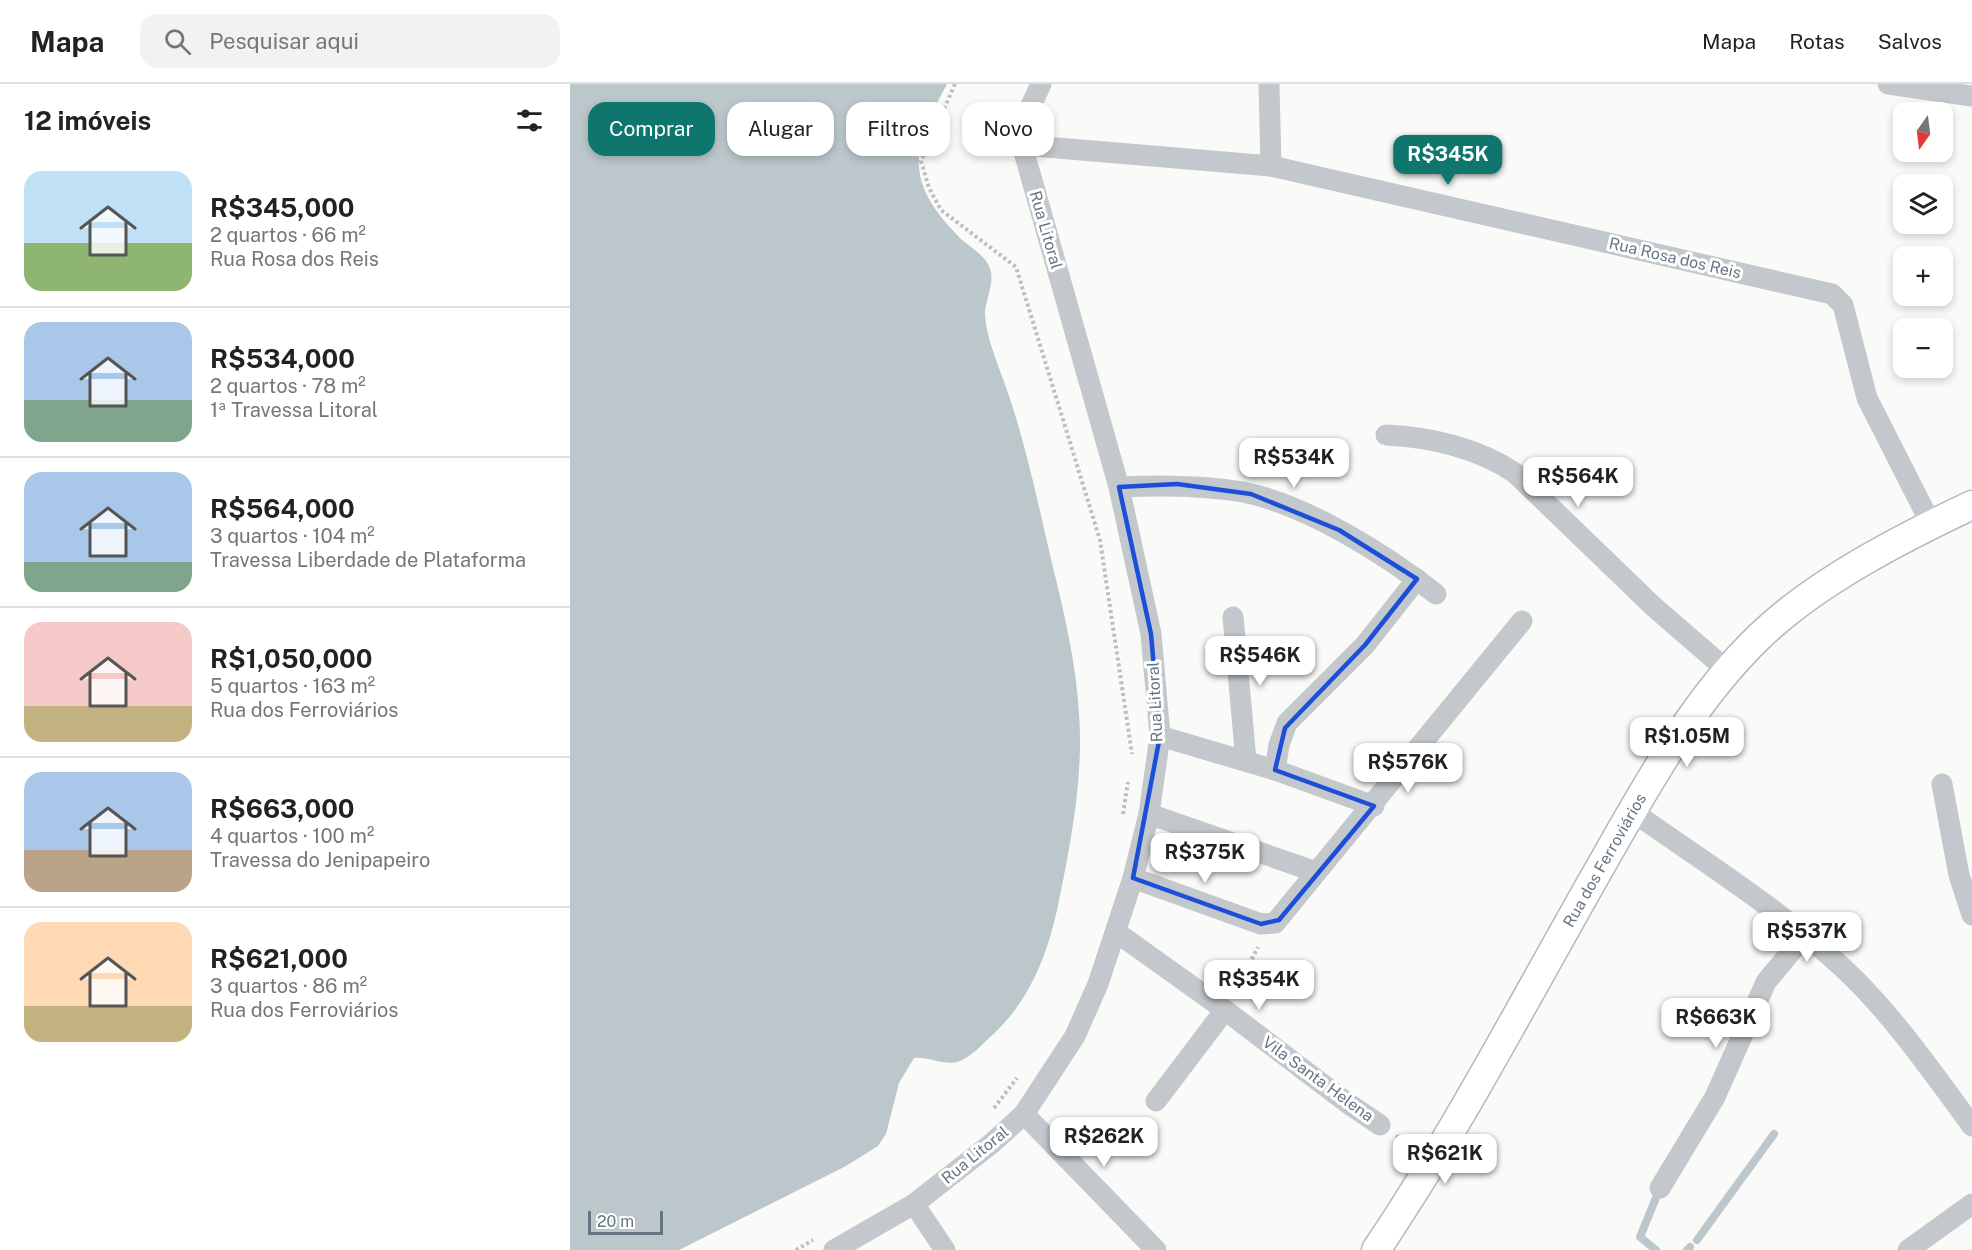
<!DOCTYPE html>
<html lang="pt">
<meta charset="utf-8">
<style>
body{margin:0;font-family:"Public Sans",sans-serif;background:#f2f2f2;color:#222;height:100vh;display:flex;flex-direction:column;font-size:22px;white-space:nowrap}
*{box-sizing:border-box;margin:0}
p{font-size:20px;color:#767676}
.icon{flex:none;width:33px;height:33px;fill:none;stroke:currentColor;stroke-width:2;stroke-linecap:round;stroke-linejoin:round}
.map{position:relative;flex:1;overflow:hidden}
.details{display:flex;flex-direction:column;background:#fff;width:570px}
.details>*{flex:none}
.guide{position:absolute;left:18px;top:18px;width:570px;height:54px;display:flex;gap:12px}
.needle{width:39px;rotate:194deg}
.buttons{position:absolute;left:1323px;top:18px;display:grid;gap:12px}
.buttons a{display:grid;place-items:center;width:60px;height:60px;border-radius:12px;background:#fff;box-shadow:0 3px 9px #0003;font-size:30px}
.scale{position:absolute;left:18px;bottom:15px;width:75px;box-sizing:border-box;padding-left:6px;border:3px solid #657683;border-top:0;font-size:16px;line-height:21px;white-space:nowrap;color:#657683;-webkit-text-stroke:4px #fff;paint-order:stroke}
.price{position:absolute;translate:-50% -51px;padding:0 14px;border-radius:12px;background:#fff;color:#222;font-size:20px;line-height:39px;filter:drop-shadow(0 2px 3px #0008)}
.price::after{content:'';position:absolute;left:50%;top:36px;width:18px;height:14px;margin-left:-9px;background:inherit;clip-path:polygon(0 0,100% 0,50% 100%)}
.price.current{background:#0f766e;color:#fff}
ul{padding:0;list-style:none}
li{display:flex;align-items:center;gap:18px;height:150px;padding:0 24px}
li+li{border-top:2px solid #e0e0e0}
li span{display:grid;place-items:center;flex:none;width:168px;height:120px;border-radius:18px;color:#555}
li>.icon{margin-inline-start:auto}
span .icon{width:72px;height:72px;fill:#fffc;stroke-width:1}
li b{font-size:26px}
h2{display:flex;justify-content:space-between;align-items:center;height:72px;padding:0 24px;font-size:26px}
.chip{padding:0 21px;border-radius:18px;background:#fff;box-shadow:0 3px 9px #0003;font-size:21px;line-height:54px}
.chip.current{background:#0f766e;color:#fff}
header{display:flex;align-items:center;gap:36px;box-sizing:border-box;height:84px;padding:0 30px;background:#fff;border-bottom:2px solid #e0e0e0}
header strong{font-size:28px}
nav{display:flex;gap:33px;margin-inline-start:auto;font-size:21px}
.search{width:420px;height:54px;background:#f2f2f2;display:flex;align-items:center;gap:15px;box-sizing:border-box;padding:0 21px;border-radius:18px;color:#767676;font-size:22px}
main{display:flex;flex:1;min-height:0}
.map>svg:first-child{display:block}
.water{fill:#bbc7cb}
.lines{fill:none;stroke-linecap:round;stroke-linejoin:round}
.stream{stroke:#bbc7cb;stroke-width:8}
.secondary-casing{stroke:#b3babf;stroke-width:31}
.path{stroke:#bbbfc2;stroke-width:4;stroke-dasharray:3 3;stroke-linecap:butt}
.minor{stroke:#c3c8cc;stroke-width:21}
.secondary{stroke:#fff;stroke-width:28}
.marked{fill:none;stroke:#1d4ed8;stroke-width:4.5;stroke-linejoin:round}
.labels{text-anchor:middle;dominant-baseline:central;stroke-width:6;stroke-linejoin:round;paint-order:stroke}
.street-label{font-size:16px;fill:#657683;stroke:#fff}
</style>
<header>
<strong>Mapa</strong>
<div class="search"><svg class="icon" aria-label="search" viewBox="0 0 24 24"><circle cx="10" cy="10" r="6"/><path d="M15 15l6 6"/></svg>Pesquisar aqui</div>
<nav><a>Mapa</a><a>Rotas</a><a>Salvos</a></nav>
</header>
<main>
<section class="details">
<h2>12 imóveis<svg class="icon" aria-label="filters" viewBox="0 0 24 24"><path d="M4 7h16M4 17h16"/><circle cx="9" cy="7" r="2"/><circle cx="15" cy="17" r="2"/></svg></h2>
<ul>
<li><span style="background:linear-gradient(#bfe0f5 60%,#8fb573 0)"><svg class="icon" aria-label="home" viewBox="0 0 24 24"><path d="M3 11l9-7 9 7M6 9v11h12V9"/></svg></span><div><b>R$345,000</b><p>2 quartos · 66 m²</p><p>Rua Rosa dos Reis</p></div></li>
<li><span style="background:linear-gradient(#a9c7e8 65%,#7fa58c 0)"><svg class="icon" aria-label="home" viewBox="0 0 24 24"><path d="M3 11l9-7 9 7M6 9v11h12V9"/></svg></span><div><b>R$534,000</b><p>2 quartos · 78 m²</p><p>1ª Travessa Litoral</p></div></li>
<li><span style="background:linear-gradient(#a9c7e8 75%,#7fa58c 0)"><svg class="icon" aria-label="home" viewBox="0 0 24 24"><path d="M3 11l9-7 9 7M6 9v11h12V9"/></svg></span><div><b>R$564,000</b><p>3 quartos · 104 m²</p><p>Travessa Liberdade de Plataforma</p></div></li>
<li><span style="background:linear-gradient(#f6c9c9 70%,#c2b280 0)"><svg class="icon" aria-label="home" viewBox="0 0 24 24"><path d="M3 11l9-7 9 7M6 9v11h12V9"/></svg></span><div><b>R$1,050,000</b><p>5 quartos · 163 m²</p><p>Rua dos Ferroviários</p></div></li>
<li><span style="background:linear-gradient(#a9c7e8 65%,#b9a48a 0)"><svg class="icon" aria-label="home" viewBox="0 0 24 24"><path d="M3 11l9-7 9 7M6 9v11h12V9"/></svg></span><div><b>R$663,000</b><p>4 quartos · 100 m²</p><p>Travessa do Jenipapeiro</p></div></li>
<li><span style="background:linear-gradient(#ffd9b3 70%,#c2b280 0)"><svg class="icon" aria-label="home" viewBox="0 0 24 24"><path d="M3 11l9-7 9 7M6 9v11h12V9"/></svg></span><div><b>R$621,000</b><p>3 quartos · 86 m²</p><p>Rua dos Ferroviários</p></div></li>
</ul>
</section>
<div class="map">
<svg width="1402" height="1166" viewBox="0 0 1402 1166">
<rect width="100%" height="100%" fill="#fafaf8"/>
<path class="water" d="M0,0H377C342,65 333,96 389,153C399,163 416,171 420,185C425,197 416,215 415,228C415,238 418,251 421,261C429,286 439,309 446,334C460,380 470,428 481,475C495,532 509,590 510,650C511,707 499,769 487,826C476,876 457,921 418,955C410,963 402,971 392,976C376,984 360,972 344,974L329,999L316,1050L308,1062L276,1082L109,1166H0Z"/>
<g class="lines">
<g class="stream">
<path d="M1127,1156L1204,1050"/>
<path d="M1086,1166L1070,1153L1090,1104"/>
<path d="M1117,1166L1120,1163"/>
</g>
<g class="secondary-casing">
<g id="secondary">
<path id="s1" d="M806,1166C886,1047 953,919 1024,794C1072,710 1120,619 1190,552C1246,498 1332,454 1402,421"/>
</g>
</g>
<g class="path">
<path d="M385,0L351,77L359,104L371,126L446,183L530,456L562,670"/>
<path d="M553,730L558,698"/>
<path d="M665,907L688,863"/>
<path d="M424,1024L447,994"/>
<path d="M826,1052L842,1063"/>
<path d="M226,1166L243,1156"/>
</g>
<g class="minor">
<path d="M699,0L701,82"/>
<path d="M1318,0L1402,12"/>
<path d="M452,61L701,82L1262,210L1273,221L1297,314L1361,440"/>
<path d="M816,351C860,353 908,364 945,389L1084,523L1158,587"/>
<path d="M549,403C591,401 631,401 673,408C737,421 815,470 866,510"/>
<path d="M663,533L676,677"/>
<path d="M590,652L705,686L804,722"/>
<path d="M705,686L709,661L717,639L795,561L847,495"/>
<path d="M1372,700L1389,791L1402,831"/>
<path d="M1062,727C1132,777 1208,824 1272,883C1320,927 1363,989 1402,1042"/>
<path d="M579,730L746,788"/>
<path d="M563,794L691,840L705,839L952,537"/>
<path d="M546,848L655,926L776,1018L810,1041"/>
<path d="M586,1017L655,926"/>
<path d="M454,1030L586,1166"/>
<path d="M1090,1104L1145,1013L1196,898L1235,851"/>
<path d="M344,1120L375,1166"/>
<path d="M264,1166L344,1120L421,1060L454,1030L505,952L528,900L563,794L579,730L590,652L581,550L549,403L452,61L459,26L471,0"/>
<path d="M1338,1166L1402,1120"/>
</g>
<use href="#secondary" class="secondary"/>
</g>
<path class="marked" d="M607,400L681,410L769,446L847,495L795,561L715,644L705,686L804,722L709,836L691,840L563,794L590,652L581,550L549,403Z"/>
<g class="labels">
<g class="street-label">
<text transform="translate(476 146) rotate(74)">Rua Litoral</text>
<text transform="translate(1105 174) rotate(13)">Rua Rosa dos Reis</text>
<text transform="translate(585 618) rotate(-93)">Rua Litoral</text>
<text stroke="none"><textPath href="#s1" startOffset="452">Rua dos Ferroviários</textPath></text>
<text transform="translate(748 995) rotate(36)">Vila Santa Helena</text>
<text transform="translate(405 1071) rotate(-39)">Rua Litoral</text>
</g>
</g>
</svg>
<div class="buttons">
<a><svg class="needle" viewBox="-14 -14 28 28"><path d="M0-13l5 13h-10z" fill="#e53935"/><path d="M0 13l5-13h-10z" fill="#767676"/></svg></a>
<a><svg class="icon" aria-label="layers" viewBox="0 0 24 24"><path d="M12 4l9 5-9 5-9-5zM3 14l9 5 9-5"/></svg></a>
<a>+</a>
<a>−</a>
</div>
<div class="scale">20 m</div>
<b class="price current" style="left:878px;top:102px">R$345K</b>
<b class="price" style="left:724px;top:405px">R$534K</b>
<b class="price" style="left:1008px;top:424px">R$564K</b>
<b class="price" style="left:690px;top:603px">R$546K</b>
<b class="price" style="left:1117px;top:684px">R$1.05M</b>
<b class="price" style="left:838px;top:710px">R$576K</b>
<b class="price" style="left:635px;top:800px">R$375K</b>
<b class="price" style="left:1237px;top:879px">R$537K</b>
<b class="price" style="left:689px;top:927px">R$354K</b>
<b class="price" style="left:1146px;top:965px">R$663K</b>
<b class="price" style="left:534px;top:1084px">R$262K</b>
<b class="price" style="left:875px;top:1101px">R$621K</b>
<div class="guide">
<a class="chip current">Comprar</a>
<a class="chip">Alugar</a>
<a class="chip">Filtros</a>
<a class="chip">Novo</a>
</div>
</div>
</main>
